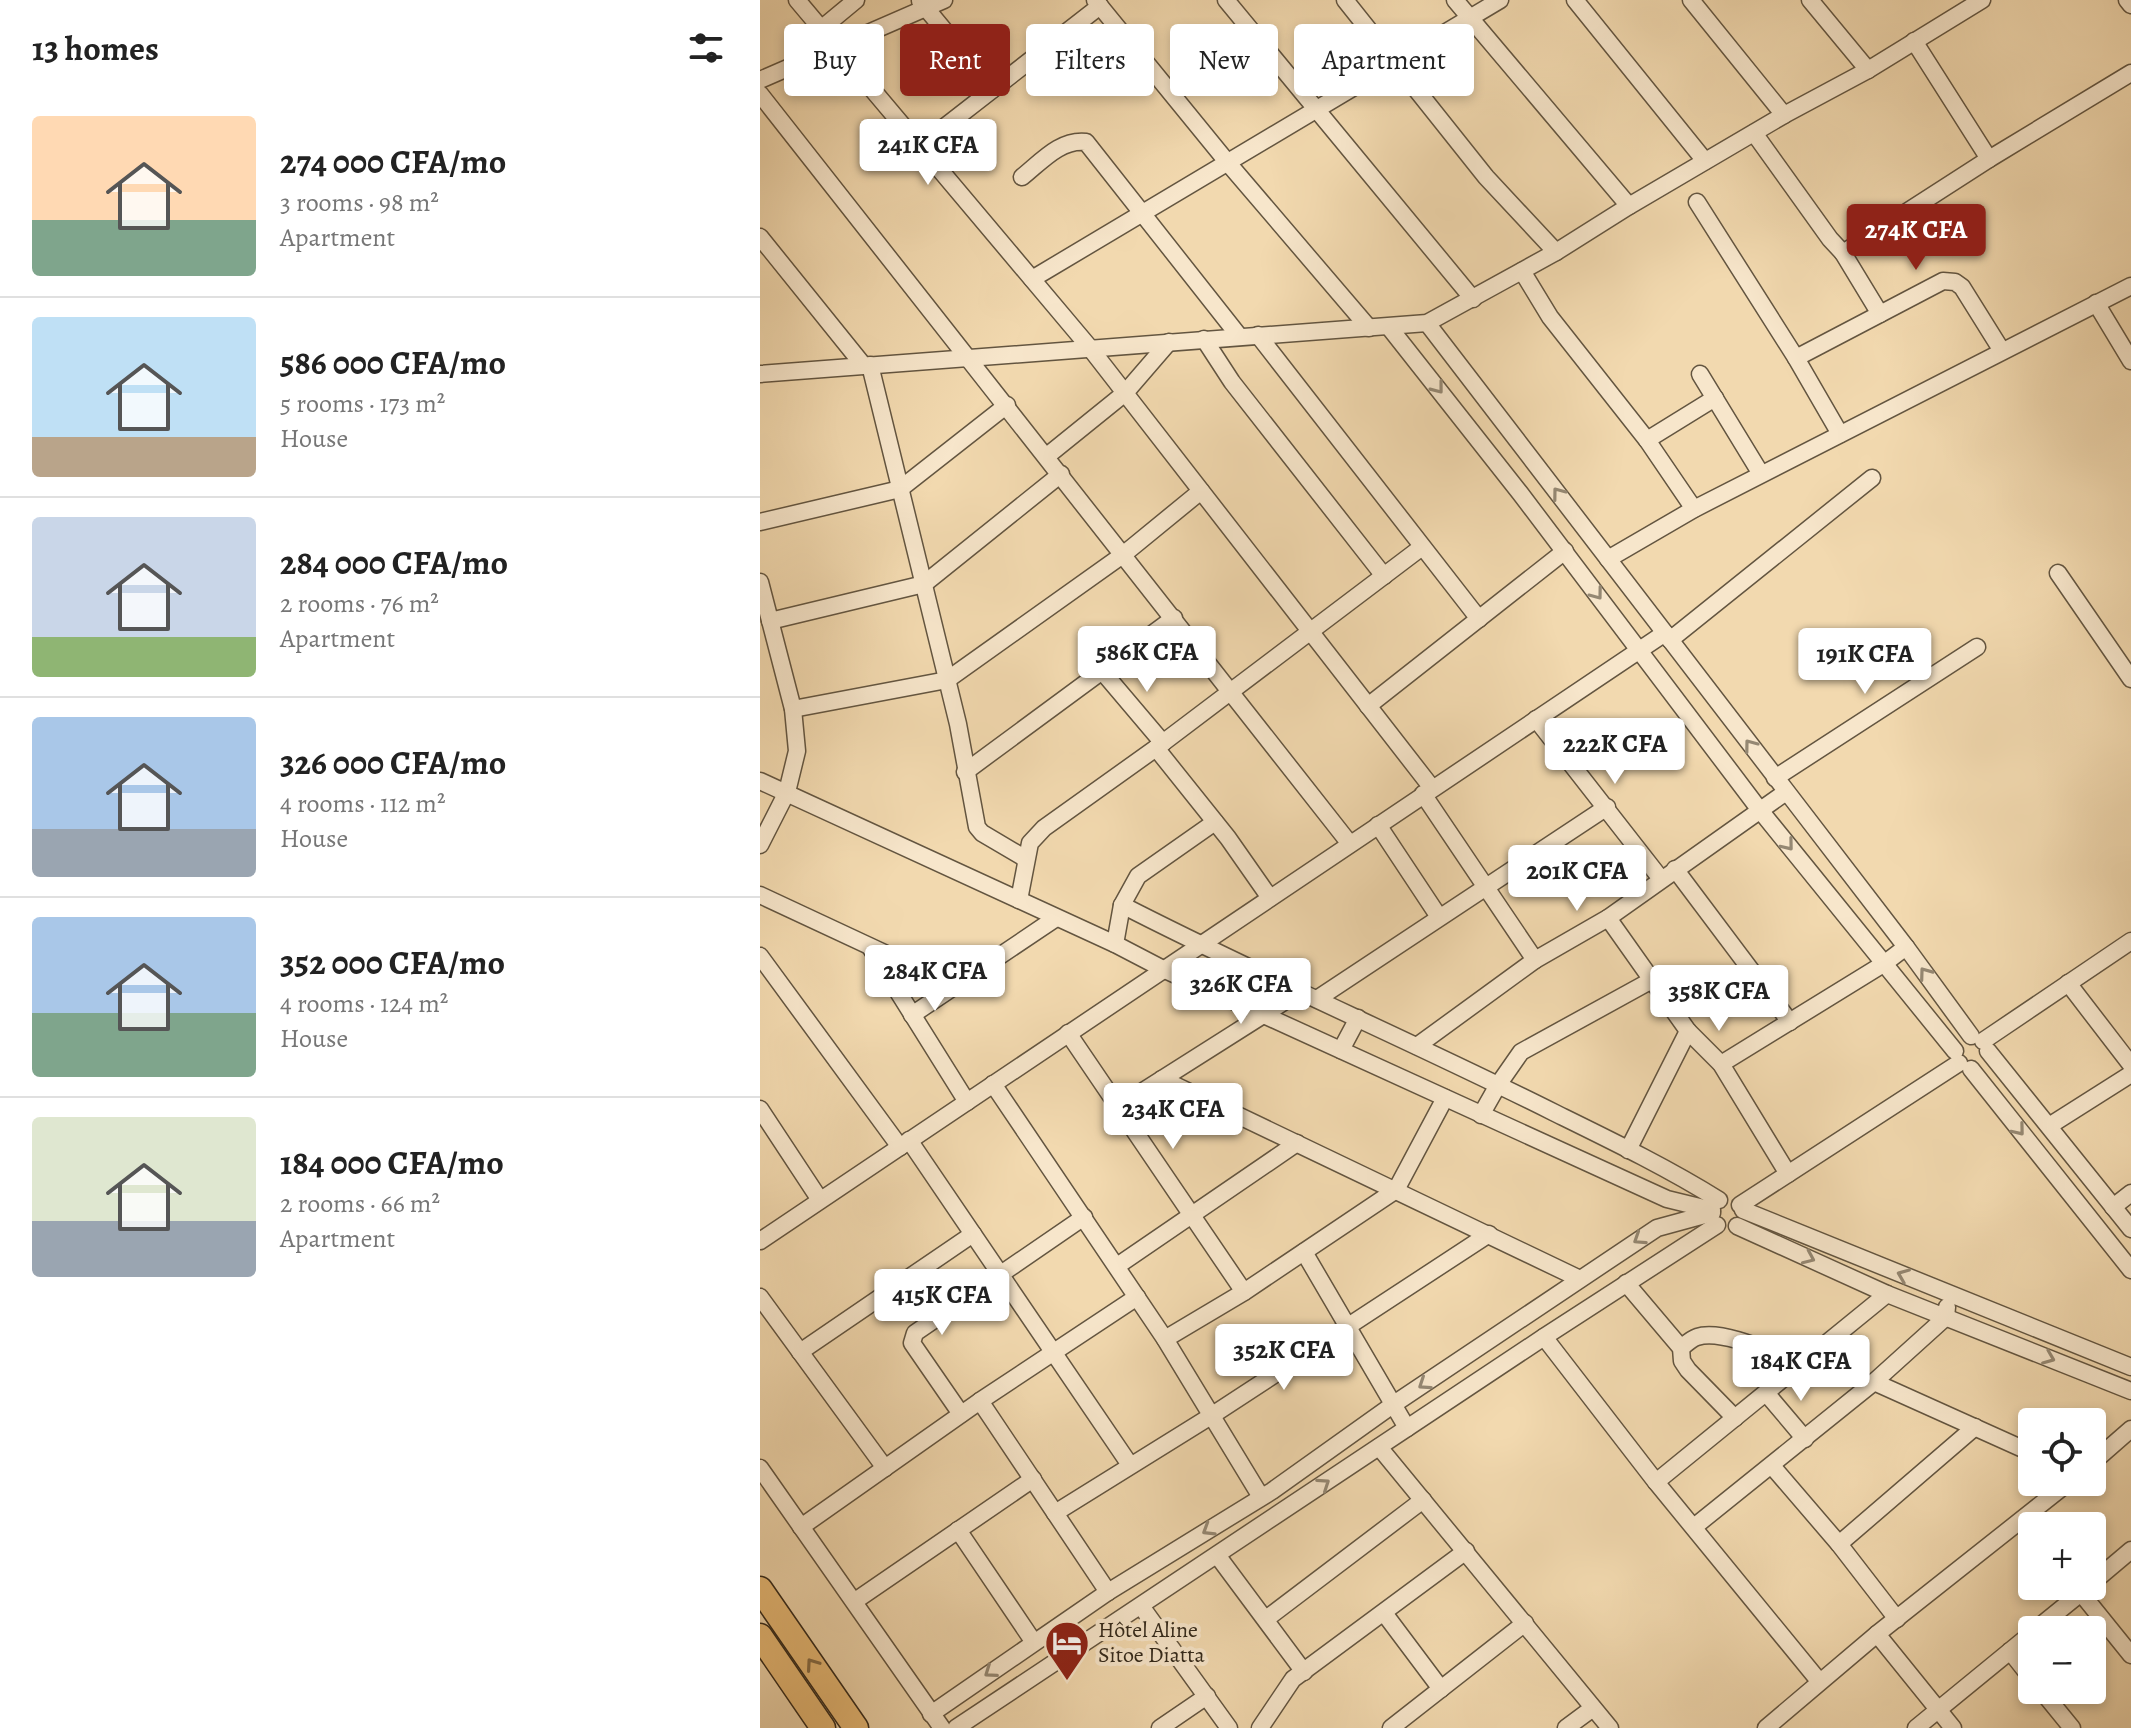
<!DOCTYPE html>
<meta charset="utf-8">
<style>
body{margin:0;font-family:Alegreya,serif;background:#f2f2f2;color:#222;height:100vh;display:flex;flex-direction:column;font-size:30px;white-space:nowrap}
*{box-sizing:border-box;margin:0}
p{font-size:26px;color:#767676}
.icon{flex:none;width:44px;height:44px;fill:none;stroke:currentColor;stroke-width:2;stroke-linecap:round;stroke-linejoin:round}
.map{position:relative;flex:1;overflow:hidden}
.sheet{display:flex;flex-direction:column;background:#fff;width:760px}
.sheet>*{flex:none}
.top-card{position:absolute;left:24px;top:24px;width:760px;height:72px;display:flex;gap:16px}
.buttons{position:absolute;left:1258px;top:1408px;display:grid;gap:16px}
.buttons a{display:grid;place-items:center;width:88px;height:88px;border-radius:8px;background:#fff;box-shadow:0 4px 12px #0003;font-size:40px}
.price{position:absolute;translate:-50% -68px;padding:0 18px;border-radius:8px;background:#fff;color:#222;font-size:26px;line-height:52px;filter:drop-shadow(0 2px 4px #0008)}
.price::after{content:'';position:absolute;left:50%;top:48px;width:24px;height:18px;margin-left:-12px;background:inherit;clip-path:polygon(0 0,100% 0,50% 100%)}
.price.selected{background:#8f2418;color:#fff}
ul{padding:0;list-style:none}
li{display:flex;align-items:center;gap:24px;height:200px;padding:0 32px}
li+li{border-top:2px solid #e0e0e0}
li span{display:grid;place-items:center;flex:none;width:224px;height:160px;border-radius:8px;color:#555}
li>.icon{margin-inline-start:auto}
span .icon{width:96px;height:96px;fill:#fffc;stroke-width:1}
li b{font-size:34px}
h2{display:flex;justify-content:space-between;align-items:center;height:96px;padding:0 32px;font-size:34px}
.chip{padding:0 28px;border-radius:8px;background:#fff;box-shadow:0 4px 12px #0003;font-size:28px;line-height:72px}
.chip.selected{background:#8f2418;color:#fff}
main{display:flex;flex:1;min-height:0}
.map>svg:first-child{display:block}
.lines{fill:none;stroke-linecap:round;stroke-linejoin:round}
.minor-casing{stroke:#635540;stroke-width:19}
.highway-casing{stroke:#33291b;stroke-width:27}
.minor{stroke:#f7e6cb;stroke-width:16}
.highway{stroke:#e9bc78;stroke-width:24}
.oneway{stroke:#958873}
.oneway2{stroke:#856b45}
.labels{text-anchor:middle;dominant-baseline:central;stroke-width:8;stroke-linejoin:round;paint-order:stroke}
.poi-label{font-size:22px;fill:#33291b;stroke:#f7e6cb;text-anchor:start}
</style>
<main>
<section class="sheet">
<h2>13 homes<svg class="icon" aria-label="filters" viewBox="0 0 24 24"><path d="M4 7h16M4 17h16"/><circle cx="9" cy="7" r="2"/><circle cx="15" cy="17" r="2"/></svg></h2>
<ul>
<li><span style="background:linear-gradient(#ffd9b3 65%,#7fa58c 0)"><svg class="icon" aria-label="home" viewBox="0 0 24 24"><path d="M3 11l9-7 9 7M6 9v11h12V9"/></svg></span><div><b>274 000 CFA/mo</b><p>3 rooms · 98 m²</p><p>Apartment</p></div></li>
<li><span style="background:linear-gradient(#bfe0f5 75%,#b9a48a 0)"><svg class="icon" aria-label="home" viewBox="0 0 24 24"><path d="M3 11l9-7 9 7M6 9v11h12V9"/></svg></span><div><b>586 000 CFA/mo</b><p>5 rooms · 173 m²</p><p>House</p></div></li>
<li><span style="background:linear-gradient(#c9d6e8 75%,#8fb573 0)"><svg class="icon" aria-label="home" viewBox="0 0 24 24"><path d="M3 11l9-7 9 7M6 9v11h12V9"/></svg></span><div><b>284 000 CFA/mo</b><p>2 rooms · 76 m²</p><p>Apartment</p></div></li>
<li><span style="background:linear-gradient(#a9c7e8 70%,#9aa5b1 0)"><svg class="icon" aria-label="home" viewBox="0 0 24 24"><path d="M3 11l9-7 9 7M6 9v11h12V9"/></svg></span><div><b>326 000 CFA/mo</b><p>4 rooms · 112 m²</p><p>House</p></div></li>
<li><span style="background:linear-gradient(#a9c7e8 60%,#7fa58c 0)"><svg class="icon" aria-label="home" viewBox="0 0 24 24"><path d="M3 11l9-7 9 7M6 9v11h12V9"/></svg></span><div><b>352 000 CFA/mo</b><p>4 rooms · 124 m²</p><p>House</p></div></li>
<li><span style="background:linear-gradient(#dfe7d0 65%,#9aa5b1 0)"><svg class="icon" aria-label="home" viewBox="0 0 24 24"><path d="M3 11l9-7 9 7M6 9v11h12V9"/></svg></span><div><b>184 000 CFA/mo</b><p>2 rooms · 66 m²</p><p>Apartment</p></div></li>
</ul>
</section>
<div class="map">
<svg width="1371" height="1728" viewBox="0 0 1371 1728">
<rect width="100%" height="100%" fill="#f2d9af"/>
<filter id="stains"><feTurbulence type="fractalNoise" baseFrequency=".0025" numOctaves="4"/><feColorMatrix values="0 0 0 0 .2 0 0 0 0 .09 0 0 0 0 .02 0 0 0 .5 -.17"/></filter>
<radialGradient id="worn" r=".72"><stop offset=".6" stop-color="#630" stop-opacity="0"/><stop offset="1" stop-color="#630" stop-opacity=".3"/></radialGradient>
<g class="lines">
<g class="minor-casing">
<g id="minor">
<path d="M37,0L330,348L672,788"/>
<path d="M335,0L468,163L609,328"/>
<path d="M466,0L713,299"/>
<path d="M585,0L726,177L796,252"/>
<path d="M695,0L869,206"/>
<path d="M815,0L945,161"/>
<path d="M931,0L1024,115"/>
<path d="M1050,0L1108,70"/>
<path d="M1367,0L1371,5"/>
<path d="M160,1L233,89"/>
<path d="M61,29L96,0"/>
<path d="M1154,41L1229,159"/>
<path d="M0,80L184,0"/>
<path d="M0,94L590,844"/>
<path d="M994,133L1070,239L1083,253L1229,159L1371,73"/>
<path d="M160,146L340,6"/>
<path d="M262,177C281,162 300,139 326,142L479,336"/>
<path d="M937,202L1036,358L1080,434"/>
<path d="M0,237L104,366"/>
<path d="M1083,253L1120,314"/>
<path d="M762,271L790,317L887,440L955,398"/>
<path d="M272,279L740,0"/>
<path d="M1336,303L1371,361"/>
<path d="M667,323L1146,947L1211,1036"/>
<path d="M629,327L760,493L999,809L1195,1051"/>
<path d="M498,335L719,619"/>
<path d="M444,339L472,382L624,576"/>
<path d="M1036,358L1183,281L1195,282L1202,287L1242,351"/>
<path d="M110,365L198,724L217,827L222,833L266,859"/>
<path d="M0,374L667,323L796,252L869,206L1024,115L1108,70L1222,0"/>
<path d="M940,374L1001,474"/>
<path d="M887,440L934,509"/>
<path d="M287,456L365,393L409,342"/>
<path d="M0,522L140,489L247,405"/>
<path d="M848,559L934,509L1371,286"/>
<path d="M1298,573L1371,679"/>
<path d="M0,582L33,709L37,751L27,792L0,845"/>
<path d="M10,621L164,584L301,474"/>
<path d="M910,640L1112,478"/>
<path d="M342,671L403,743"/>
<path d="M608,706L805,551"/>
<path d="M33,709L187,680L364,554L441,491"/>
<path d="M776,719L901,879"/>
<path d="M396,748L468,838L510,898"/>
<path d="M205,772L414,618"/>
<path d="M1015,778L1217,647"/>
<path d="M0,781L355,944L403,969L907,1199L952,1210"/>
<path d="M663,794L775,960"/>
<path d="M618,825L679,917"/>
<path d="M915,869L1030,1022"/>
<path d="M0,895L195,986"/>
<path d="M259,900L270,843L284,828L396,748L662,547"/>
<path d="M362,905C504,978 651,1041 793,1112C850,1140 906,1167 959,1200"/>
<path d="M848,918L928,1031L961,1064L1028,1174"/>
<path d="M355,944L362,905L378,876L455,822"/>
<path d="M110,947L207,1102"/>
<path d="M0,956L140,1147"/>
<path d="M1308,983L1371,1065"/>
<path d="M557,999L847,807"/>
<path d="M152,1015L296,918"/>
<path d="M308,1033L484,1292"/>
<path d="M1223,1041L1371,941"/>
<path d="M657,1046L775,960L848,918L1026,792"/>
<path d="M581,1050L598,1018"/>
<path d="M1228,1051L1371,1229"/>
<path d="M961,1064L1125,963L1146,947"/>
<path d="M1211,1069L1371,1270"/>
<path d="M402,1079L820,1279"/>
<path d="M233,1084L405,1339L501,1497"/>
<path d="M358,1107L541,991"/>
<path d="M0,1109L60,1200"/>
<path d="M721,1115L738,1085L761,1052L892,980"/>
<path d="M1289,1126L1371,1074"/>
<path d="M149,1140L370,1465"/>
<path d="M868,1150L928,1031"/>
<path d="M980,1205L1199,1063"/>
<path d="M1353,1207L1371,1193"/>
<path d="M983,1210L1371,1367"/>
<path d="M977,1226L1127,1294L1371,1391"/>
<path d="M0,1241L905,633"/>
<path d="M544,1252L647,1428"/>
<path d="M357,1266L537,1143"/>
<path d="M866,1283L921,1348L922,1361L928,1370L975,1418"/>
<path d="M0,1297L125,1468"/>
<path d="M784,1337L896,1482L1059,1681"/>
<path d="M405,1339L484,1292L636,1190L685,1098"/>
<path d="M921,1348C926,1344 931,1339 937,1337C962,1328 1017,1355 1042,1364"/>
<path d="M40,1352L213,1234"/>
<path d="M1114,1382L1272,1453"/>
<path d="M1007,1394L1045,1439"/>
<path d="M220,1401L348,1592"/>
<path d="M201,1414L152,1343L155,1333L324,1217"/>
<path d="M619,1447L850,1728"/>
<path d="M1332,1463L1371,1429"/>
<path d="M1012,1466L1079,1544L1137,1619"/>
<path d="M0,1468L182,1728"/>
<path d="M896,1482L1127,1294"/>
<path d="M295,1513L451,1416L729,1234"/>
<path d="M41,1527L220,1401L377,1297"/>
<path d="M934,1527L1114,1382L1186,1317L1187,1307"/>
<path d="M198,1530L273,1641"/>
<path d="M1079,1544L1215,1427"/>
<path d="M457,1555L544,1672"/>
<path d="M1332,1583L1371,1550"/>
<path d="M1321,1593L1371,1655"/>
<path d="M95,1601L273,1479"/>
<path d="M381,1606L469,1728"/>
<path d="M624,1613L681,1689"/>
<path d="M506,1619L663,1500"/>
<path d="M1275,1630L1327,1588"/>
<path d="M1117,1634L1193,1728"/>
<path d="M1250,1651L1272,1679"/>
<path d="M1281,1690L1312,1728"/>
<path d="M171,1714L348,1592L512,1491L634,1404L897,1228L952,1213"/>
<path d="M196,1728L784,1337L957,1225"/>
<path d="M400,1728L447,1696"/>
<path d="M500,1728L533,1679L706,1551"/>
<path d="M631,1728L765,1623"/>
<path d="M806,1728L833,1708"/>
<path d="M1006,1728L1117,1634L1309,1482"/>
<path d="M1156,1728L1272,1633"/>
</g>
</g>
<g class="highway-casing">
<g id="highway">
<path d="M0,1589L96,1728"/>
<path d="M0,1636L63,1728"/>
</g>
</g>
<use href="#minor" class="minor"/>
<use href="#highway" class="highway"/>
</g>
<defs><path id="oneway-chevron" d="M-2-3.5L2.5 0L-2 3.5" fill="none" stroke-width="1.6" stroke-linecap="round" stroke-linejoin="round" transform="scale(2)"/></defs>
<g class="oneway">
<use href="#oneway-chevron" transform="translate(678 388) rotate(52)"/>
<use href="#oneway-chevron" transform="translate(798 493) rotate(-127)"/>
<use href="#oneway-chevron" transform="translate(837 594) rotate(53)"/>
<use href="#oneway-chevron" transform="translate(990 745) rotate(-127)"/>
<use href="#oneway-chevron" transform="translate(1028 845) rotate(51)"/>
<use href="#oneway-chevron" transform="translate(1165 973) rotate(-126)"/>
<use href="#oneway-chevron" transform="translate(1259 1130) rotate(51)"/>
<use href="#oneway-chevron" transform="translate(879 1239) rotate(147)"/>
<use href="#oneway-chevron" transform="translate(1049 1258) rotate(24)"/>
<use href="#oneway-chevron" transform="translate(1143 1275) rotate(-158)"/>
<use href="#oneway-chevron" transform="translate(1289 1358) rotate(22)"/>
<use href="#oneway-chevron" transform="translate(664 1384) rotate(146)"/>
<use href="#oneway-chevron" transform="translate(564 1484) rotate(-34)"/>
<use href="#oneway-chevron" transform="translate(448 1530) rotate(148)"/>
<use href="#oneway-chevron" transform="translate(230 1672) rotate(145)"/>
</g>
<use class="oneway2" href="#oneway-chevron" transform="translate(52 1664) rotate(-125)"/>
<defs>
<g id="hotel-pin" transform="scale(2.3)"><path d="M0 17L-7.5 6A9.5 9.5 0 1 1 7.5 6Z" fill="#8f2418" stroke="#f7e6cb"/><path d="M-6-4.5h1.5V1H6V5H4.5V3h-9V5H-6ZM-4 0a1.8 1.8 0 1 1 3.6 0ZM.5 0V-2.5h3Q6-2.5 6 0Z" fill="#fff"/></g>
</defs>
<g fill-rule="evenodd">
<use href="#hotel-pin" x="307" y="1643"/>
</g>
<g class="labels">
<g class="poi-label">
<text x="338" y="1630">Hôtel Aline<tspan x="338" dy="25">Sitoe Diatta</tspan></text>
</g>
</g>
<rect width="100%" height="100%" filter="url(#stains)"/>
<rect width="100%" height="100%" fill="url(#worn)"/>
</svg>
<div class="buttons">
<a><svg class="icon" aria-label="locate" viewBox="0 0 24 24"><circle cx="12" cy="12" r="6"/><path d="M12 2v4M12 18v4M2 12h4M18 12h4"/></svg></a>
<a>+</a>
<a>−</a>
</div>
<b class="price" style="left:168px;top:187px">241K CFA</b>
<b class="price selected" style="left:1156px;top:272px">274K CFA</b>
<b class="price" style="left:387px;top:694px">586K CFA</b>
<b class="price" style="left:1105px;top:696px">191K CFA</b>
<b class="price" style="left:855px;top:786px">222K CFA</b>
<b class="price" style="left:817px;top:913px">201K CFA</b>
<b class="price" style="left:175px;top:1013px">284K CFA</b>
<b class="price" style="left:481px;top:1026px">326K CFA</b>
<b class="price" style="left:959px;top:1033px">358K CFA</b>
<b class="price" style="left:413px;top:1151px">234K CFA</b>
<b class="price" style="left:182px;top:1337px">415K CFA</b>
<b class="price" style="left:524px;top:1392px">352K CFA</b>
<b class="price" style="left:1041px;top:1403px">184K CFA</b>
<div class="top-card">
<a class="chip">Buy</a>
<a class="chip selected">Rent</a>
<a class="chip">Filters</a>
<a class="chip">New</a>
<a class="chip">Apartment</a>
</div>
</div>
</main>
